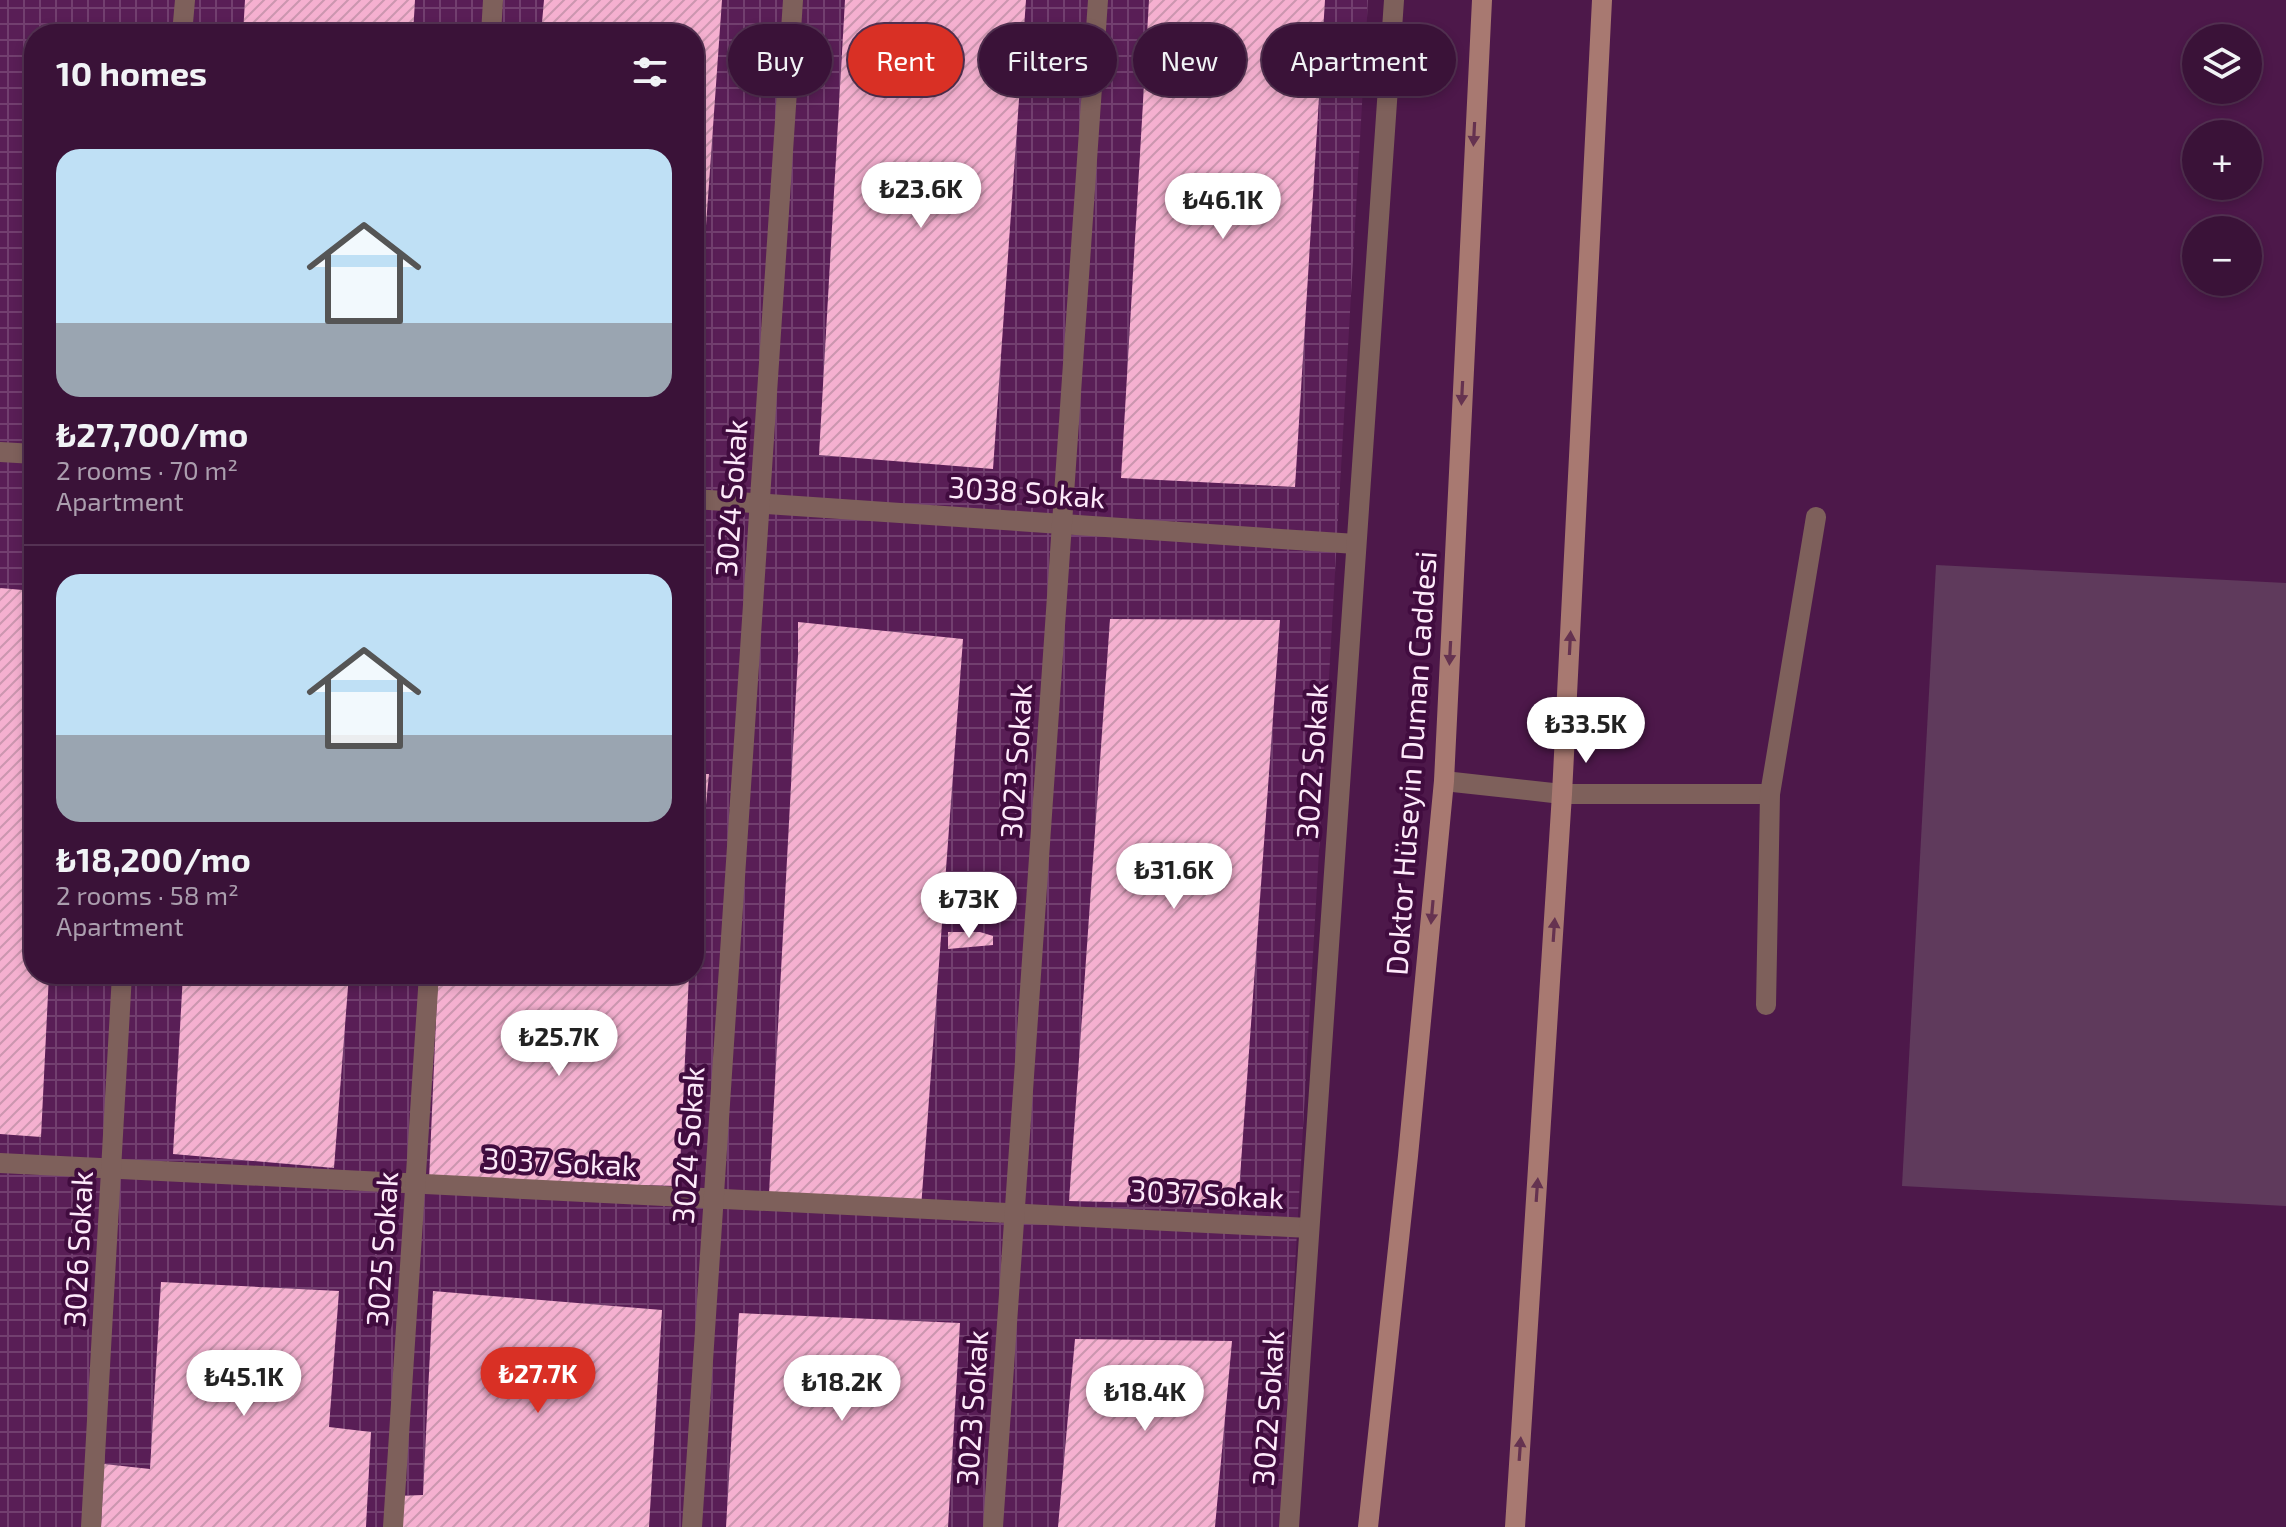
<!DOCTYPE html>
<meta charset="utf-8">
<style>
body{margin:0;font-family:"Exo 2",sans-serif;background:#452043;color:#f1f3f6;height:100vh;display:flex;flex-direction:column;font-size:30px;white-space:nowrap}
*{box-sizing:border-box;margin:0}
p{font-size:26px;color:#ab9eae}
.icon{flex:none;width:44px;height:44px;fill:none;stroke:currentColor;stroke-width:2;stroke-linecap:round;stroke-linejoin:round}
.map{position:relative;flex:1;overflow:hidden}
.panel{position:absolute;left:24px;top:24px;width:680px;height:960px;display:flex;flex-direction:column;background:#3a1238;border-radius:32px;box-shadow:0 4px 12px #0003,0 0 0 2px #543253}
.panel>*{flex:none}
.guide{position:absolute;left:728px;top:24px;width:760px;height:72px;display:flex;gap:16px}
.controls{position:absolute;left:2182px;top:24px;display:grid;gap:16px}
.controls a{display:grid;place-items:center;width:80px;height:80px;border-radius:50%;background:#3a1238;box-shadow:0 4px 12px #0003,0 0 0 2px #543253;font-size:40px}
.price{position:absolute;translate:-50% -68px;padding:0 18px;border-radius:28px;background:#fff;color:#222;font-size:26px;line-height:52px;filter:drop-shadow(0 2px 4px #0008)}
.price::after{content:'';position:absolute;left:50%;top:48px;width:24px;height:18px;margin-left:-12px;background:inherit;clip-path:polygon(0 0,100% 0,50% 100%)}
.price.current{background:#d93025;color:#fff}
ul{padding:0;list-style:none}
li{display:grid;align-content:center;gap:16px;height:424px;padding:0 32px}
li+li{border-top:2px solid #543253}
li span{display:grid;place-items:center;height:248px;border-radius:24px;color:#555}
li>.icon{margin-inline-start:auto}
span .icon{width:144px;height:144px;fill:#fffc;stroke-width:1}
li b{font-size:34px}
h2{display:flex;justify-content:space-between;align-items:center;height:96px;padding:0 32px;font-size:34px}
.tag{padding:0 28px;border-radius:36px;background:#3a1238;box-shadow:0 4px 12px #0003,0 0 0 2px #543253;font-size:28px;line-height:72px}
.tag.current{background:#d93025;color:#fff}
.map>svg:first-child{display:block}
.industrial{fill:url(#industrial-grid);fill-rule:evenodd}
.pitch{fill:#5f3a5c}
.building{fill:url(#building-hatch)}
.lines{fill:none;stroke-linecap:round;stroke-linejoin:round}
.service{stroke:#7e605b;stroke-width:20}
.secondary{stroke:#a87971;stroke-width:20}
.oneway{fill:#653250}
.labels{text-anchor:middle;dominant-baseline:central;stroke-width:8;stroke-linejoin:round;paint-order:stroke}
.street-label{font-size:30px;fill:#fde9fa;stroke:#410c3f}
</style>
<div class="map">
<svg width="2286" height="1527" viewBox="0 0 2286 1527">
<defs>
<pattern id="industrial-grid" width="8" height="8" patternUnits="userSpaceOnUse" patternTransform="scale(2)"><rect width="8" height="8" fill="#591e56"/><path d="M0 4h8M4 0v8" fill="none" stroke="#723f6f"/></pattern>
<pattern id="building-hatch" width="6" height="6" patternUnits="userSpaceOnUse" patternTransform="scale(2)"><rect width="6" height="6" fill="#f5b0d0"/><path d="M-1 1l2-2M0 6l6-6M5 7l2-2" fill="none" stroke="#cb96af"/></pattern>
</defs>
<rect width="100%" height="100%" fill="#4d184a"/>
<path class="industrial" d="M0,0H1368L1280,1527H0ZM34,34H694V974H34Z"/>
<path class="pitch" d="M1936,565L2286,583V1206L1902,1186Z"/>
<g class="building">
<path d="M245,0H415L413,34H243Z"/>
<path d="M544,0H722L696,367H694V34H541Z"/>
<path d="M845,0H1026L993,469L819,455Z"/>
<path d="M1149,0H1325L1295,487L1121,478Z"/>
<path d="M0,588L34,591V974H49L41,1137L0,1134Z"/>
<path d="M1110,619L1280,620L1238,1205L1069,1201Z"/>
<path d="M798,622L963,639L921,1208L769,1194L798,655Z"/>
<path d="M694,774H709L700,867H694Z"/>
<path d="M948,932H980L993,936V945L948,949Z"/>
<path d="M183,974H349L334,1168L173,1154Z"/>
<path d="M438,974H689L679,1186L429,1180Z"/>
<path d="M161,1282L339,1291L329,1427L371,1432L366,1527H101L104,1464L150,1469Z"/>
<path d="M433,1291L662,1310L649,1527H398L401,1496L423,1495Z"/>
<path d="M739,1313L960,1323L948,1527H726Z"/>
<path d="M1075,1339L1232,1341L1215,1527H1058Z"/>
</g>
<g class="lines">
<g class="service">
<path d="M182,34L185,0"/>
<path d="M491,34L493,0"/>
<path d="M0,452L34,454"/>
<path d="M694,499L1356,544"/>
<path d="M1444,781L1562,794H1770"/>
<path d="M1766,1005L1770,794L1816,517"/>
<path d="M0,1163L1309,1228"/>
<path d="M91,1527L122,974"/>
<path d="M393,1527L429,974"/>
<path d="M692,1527L793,0"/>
<path d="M993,1527L1098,0"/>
<path d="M1289,1527L1394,0"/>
</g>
<g class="secondary">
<path d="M1368,1527L1408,1156L1444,781L1482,0"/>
<path d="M1515,1527L1562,794L1602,0"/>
</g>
</g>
<defs><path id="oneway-solid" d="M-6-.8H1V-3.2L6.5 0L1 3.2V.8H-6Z" transform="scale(2)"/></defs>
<g class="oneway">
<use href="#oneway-solid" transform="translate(1474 134) rotate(93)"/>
<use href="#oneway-solid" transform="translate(1462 393) rotate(93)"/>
<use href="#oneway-solid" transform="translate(1570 643) rotate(-87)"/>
<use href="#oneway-solid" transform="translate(1450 653) rotate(93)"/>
<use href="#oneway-solid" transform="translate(1432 912) rotate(95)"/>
<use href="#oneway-solid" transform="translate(1554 930) rotate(-86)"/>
<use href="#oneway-solid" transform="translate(1537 1190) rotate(-86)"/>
<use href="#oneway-solid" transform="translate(1520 1449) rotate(-86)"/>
</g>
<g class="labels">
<g class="street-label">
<text transform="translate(1027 491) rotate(4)">3038 Sokak</text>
<text transform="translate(730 498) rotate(-86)">3024 Sokak</text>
<text transform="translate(1015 761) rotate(-86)">3023 Sokak</text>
<text transform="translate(1311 761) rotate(-86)">3022 Sokak</text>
<text transform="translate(1410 763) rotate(-86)">Doktor Hüseyin Duman Caddesi</text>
<text transform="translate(687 1145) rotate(-86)">3024 Sokak</text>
<text transform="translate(560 1161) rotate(3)">3037 Sokak</text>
<text transform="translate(1207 1193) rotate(3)">3037 Sokak</text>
<text transform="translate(77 1249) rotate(-87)">3026 Sokak</text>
<text transform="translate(381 1249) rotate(-86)">3025 Sokak</text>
<text transform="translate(971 1408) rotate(-86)">3023 Sokak</text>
<text transform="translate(1267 1408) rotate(-86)">3022 Sokak</text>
</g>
</g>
</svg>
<div class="controls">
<a><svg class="icon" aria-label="layers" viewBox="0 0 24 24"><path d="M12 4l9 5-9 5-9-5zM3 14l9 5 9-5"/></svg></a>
<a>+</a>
<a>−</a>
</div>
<b class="price" style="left:921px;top:230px">₺23.6K</b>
<b class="price" style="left:1223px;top:241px">₺46.1K</b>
<b class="price" style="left:1586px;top:765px">₺33.5K</b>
<b class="price" style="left:1174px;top:911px">₺31.6K</b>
<b class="price" style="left:969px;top:940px">₺73K</b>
<b class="price" style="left:559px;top:1078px">₺25.7K</b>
<b class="price current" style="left:538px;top:1415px">₺27.7K</b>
<b class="price" style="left:244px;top:1418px">₺45.1K</b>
<b class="price" style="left:842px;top:1423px">₺18.2K</b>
<b class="price" style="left:1145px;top:1433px">₺18.4K</b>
<div class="guide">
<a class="tag">Buy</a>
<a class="tag current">Rent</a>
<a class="tag">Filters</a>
<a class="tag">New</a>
<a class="tag">Apartment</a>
</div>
<section class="panel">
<h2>10 homes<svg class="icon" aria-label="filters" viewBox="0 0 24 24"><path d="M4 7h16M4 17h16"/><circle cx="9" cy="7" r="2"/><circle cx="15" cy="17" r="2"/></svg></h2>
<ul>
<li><span style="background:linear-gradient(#bfe0f5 70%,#9aa5b1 0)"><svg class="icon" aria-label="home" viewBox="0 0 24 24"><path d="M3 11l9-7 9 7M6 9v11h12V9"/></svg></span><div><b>₺27,700/mo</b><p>2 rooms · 70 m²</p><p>Apartment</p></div></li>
<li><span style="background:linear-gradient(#bfe0f5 65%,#9aa5b1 0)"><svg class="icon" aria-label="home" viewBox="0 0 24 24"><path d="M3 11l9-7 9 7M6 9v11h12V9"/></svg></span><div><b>₺18,200/mo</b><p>2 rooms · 58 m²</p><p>Apartment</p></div></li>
</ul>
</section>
</div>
